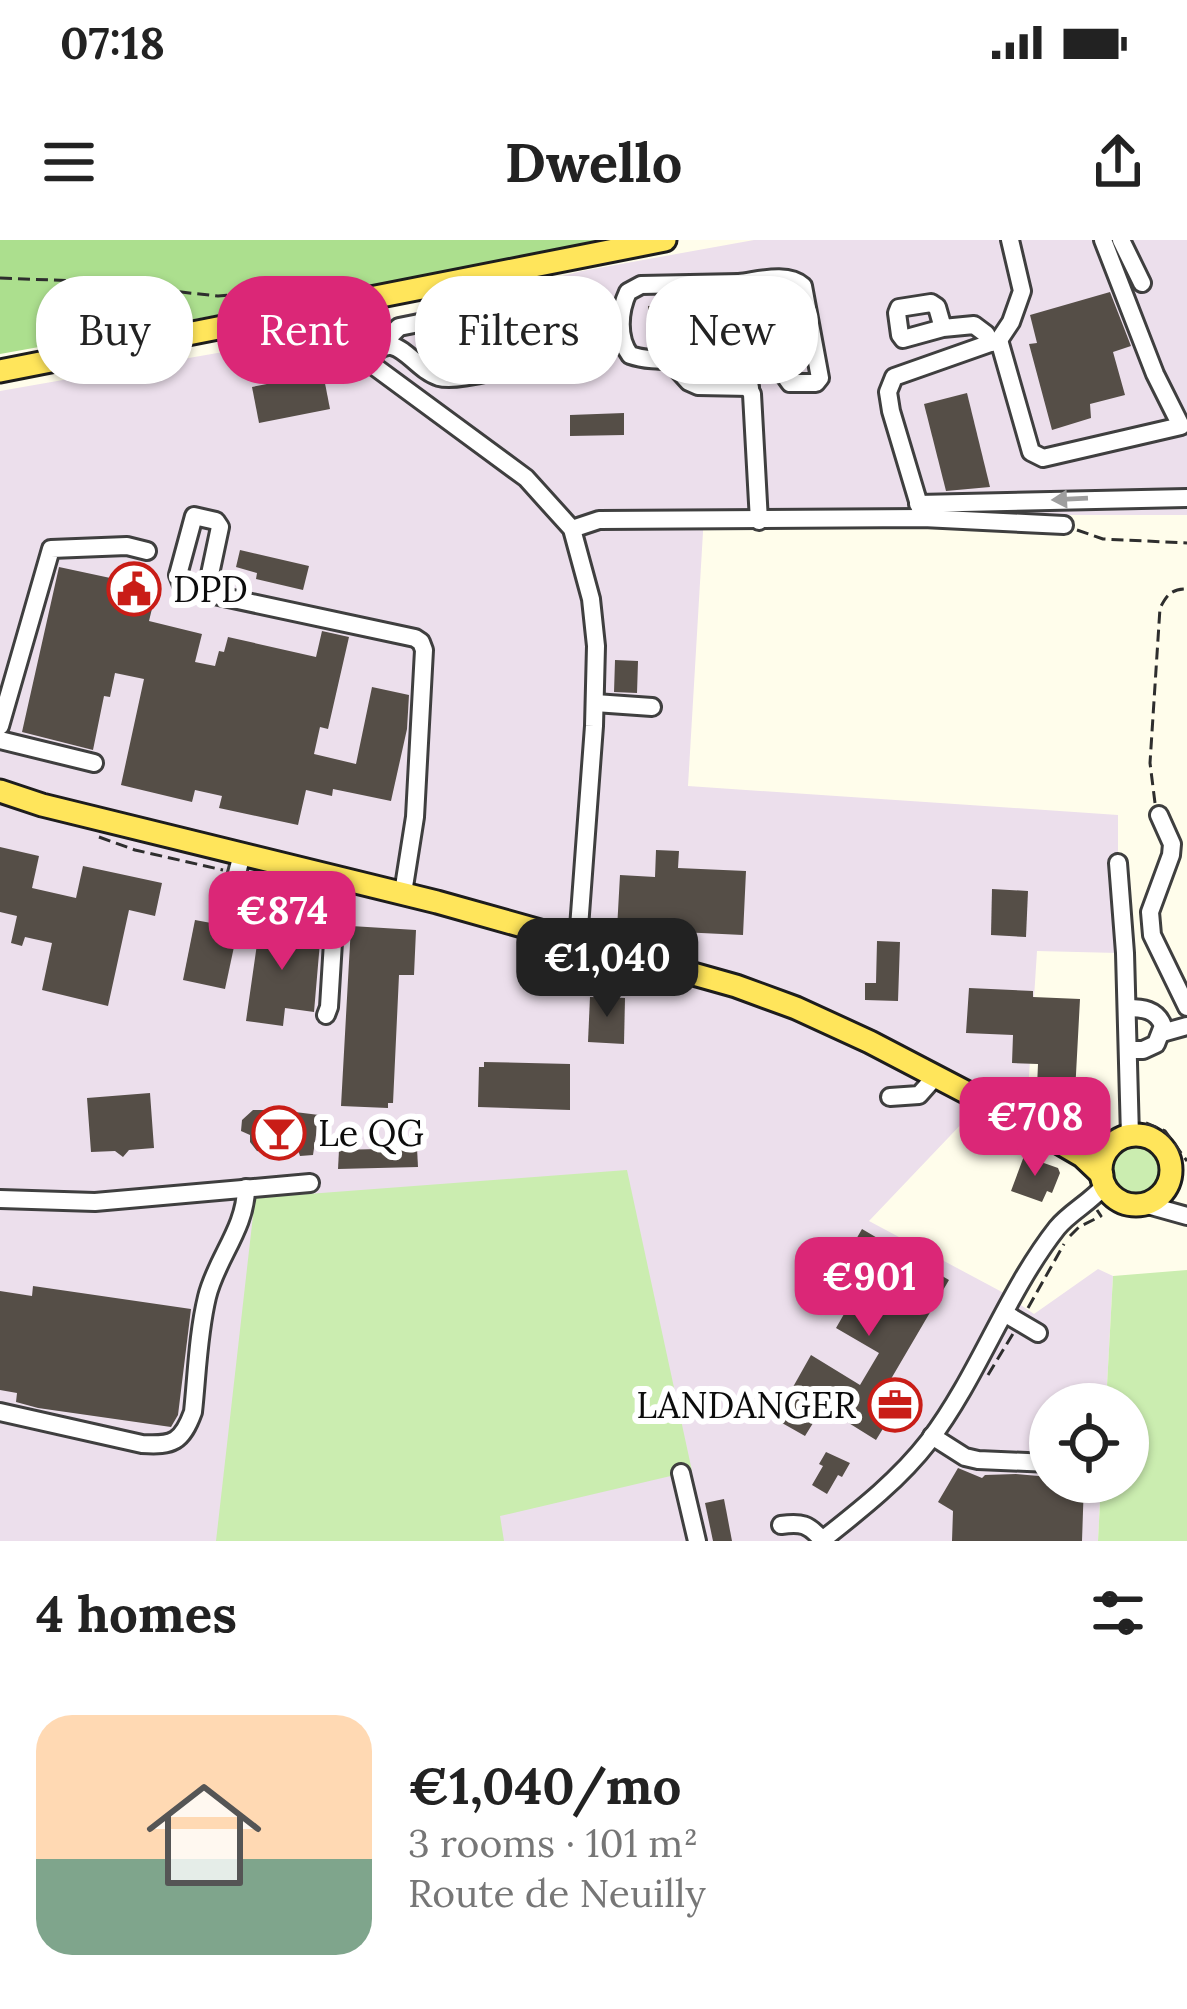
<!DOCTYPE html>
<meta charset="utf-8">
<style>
body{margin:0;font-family:Lora,serif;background:#f2f2f2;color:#222;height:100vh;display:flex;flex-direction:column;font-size:45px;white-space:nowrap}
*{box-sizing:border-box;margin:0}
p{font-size:39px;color:#767676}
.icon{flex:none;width:66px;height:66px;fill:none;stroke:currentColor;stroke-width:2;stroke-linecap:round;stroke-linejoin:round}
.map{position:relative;height:1301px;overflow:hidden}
.panel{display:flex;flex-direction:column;background:#fff;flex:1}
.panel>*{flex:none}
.guide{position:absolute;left:36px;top:36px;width:1116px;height:108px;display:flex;gap:24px}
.tools{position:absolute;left:1029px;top:1143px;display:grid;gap:24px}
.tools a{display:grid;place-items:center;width:120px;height:120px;border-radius:50%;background:#fff;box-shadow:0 3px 9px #0004;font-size:60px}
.price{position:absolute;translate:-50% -102px;padding:0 27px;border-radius:24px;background:#db2777;color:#fff;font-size:39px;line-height:78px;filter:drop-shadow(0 3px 6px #0008)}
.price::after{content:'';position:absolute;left:50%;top:72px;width:36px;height:27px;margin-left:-18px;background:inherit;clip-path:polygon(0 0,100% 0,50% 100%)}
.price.current{background:#222;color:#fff}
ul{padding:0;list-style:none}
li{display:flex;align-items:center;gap:36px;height:300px;padding:0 36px}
li span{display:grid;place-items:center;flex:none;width:336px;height:240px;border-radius:36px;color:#555}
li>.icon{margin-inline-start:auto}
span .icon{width:144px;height:144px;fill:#fffc;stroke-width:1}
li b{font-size:51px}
h2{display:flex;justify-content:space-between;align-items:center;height:144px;padding:0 36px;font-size:51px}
.chip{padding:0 42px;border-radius:48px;background:#fff;box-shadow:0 3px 9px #0004;font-size:42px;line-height:108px}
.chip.current{background:#db2777;color:#fff}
.status{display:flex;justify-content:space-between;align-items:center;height:84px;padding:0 60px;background:#fff;direction:ltr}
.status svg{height:33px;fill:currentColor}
header{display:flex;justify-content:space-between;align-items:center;height:156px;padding:0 36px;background:#fff;font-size:54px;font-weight:700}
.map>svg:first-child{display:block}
.industrial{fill:#ecdfec}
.green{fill:#cbedb0}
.forest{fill:#acdf8e}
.building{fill:#554e47}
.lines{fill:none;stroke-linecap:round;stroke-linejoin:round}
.minor-casing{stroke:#3f3f3f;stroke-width:22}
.major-casing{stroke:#1d1d1d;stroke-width:27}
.path{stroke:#2e2e2e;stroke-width:3;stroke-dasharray:12 6;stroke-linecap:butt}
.minor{stroke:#fff;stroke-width:16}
.major{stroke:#ffe55b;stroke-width:21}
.oneway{fill:#9e9e9e}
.labels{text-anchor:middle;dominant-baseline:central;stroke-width:12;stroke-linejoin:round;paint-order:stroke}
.poi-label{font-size:36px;fill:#0c0c0c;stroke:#fff;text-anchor:start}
</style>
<div class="status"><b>07:18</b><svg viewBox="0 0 49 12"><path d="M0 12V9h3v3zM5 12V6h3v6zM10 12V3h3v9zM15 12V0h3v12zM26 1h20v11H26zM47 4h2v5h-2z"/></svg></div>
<header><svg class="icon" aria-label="menu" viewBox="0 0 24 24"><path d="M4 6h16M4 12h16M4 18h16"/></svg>Dwello<svg class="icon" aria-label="share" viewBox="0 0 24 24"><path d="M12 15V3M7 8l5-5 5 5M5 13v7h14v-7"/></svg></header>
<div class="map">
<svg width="1187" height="1301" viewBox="0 0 1187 1301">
<rect width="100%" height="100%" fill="#fffdeb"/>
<path class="industrial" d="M754,0H1187V275H704L688,546L1118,575V713L1037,711L1027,867L1004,895L969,876L869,981L1002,1052L1034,1074L1098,1029L1113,1036L1106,1164H1050V1242H1101L1098,1301H0V151L331,93L582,31Z"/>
<g class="green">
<circle cx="1136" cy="931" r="27"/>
<path d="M627,930L692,1231L500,1276L504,1301H216L255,958Z"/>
<path d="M1187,1030V1301H1098L1101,1242H1128V1164H1106L1113,1036Z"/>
</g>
<path class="forest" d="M0,0H610L400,42L0,114Z"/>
<g class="building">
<path d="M1110,52L1131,106L1113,112L1125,155L1090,164L1091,178L1052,190L1029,104L1037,103L1030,75Z"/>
<path d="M690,63L691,74L726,72L727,95L721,96V99L693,101L692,95L650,98L648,66Z"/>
<path d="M476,85L477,89L498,85L504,116L472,122L471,116L460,118L458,110L426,114L423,95Z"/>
<path d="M323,133L330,169L259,183L252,147Z"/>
<path d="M967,153L990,247L946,251L924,164Z"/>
<path d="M624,173V195L570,196V175Z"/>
<path d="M240,310L309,326L303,350L256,339L257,333L236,327Z"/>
<path d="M59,327L157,348L149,381L202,394L195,422L215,426L219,411L224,412L228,397L316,417L322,391L349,397L328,489L320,487L314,514L356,524L372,447L409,455L407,489L391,561L333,549L332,556L306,550L298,585L219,568L222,556L195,550L192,562L121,545L144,439L115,433L110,457L104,456L93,510L22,492Z"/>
<path d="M615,420L638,421L637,453L614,452Z"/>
<path d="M0,607L39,616L32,648L76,658L83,626L162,643L155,676L129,670L108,766L42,750L52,703L25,697L22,706L11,703L17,676L0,672Z"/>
<path d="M656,610L679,611L678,628L746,631L743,695L617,689L620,635L655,637Z"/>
<path d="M992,649L1028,651L1026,697L991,695Z"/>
<path d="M261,676L298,681L295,699L320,702L314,772L285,768L283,786L246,781Z"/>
<path d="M195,680L238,688L225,749L183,740Z"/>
<path d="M351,686L416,690L414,735H399L393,863H388V868L341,866Z"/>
<path d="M877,701L900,702L898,761L865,760V743H876Z"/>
<path d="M969,748L1033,751V757L1080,759L1075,853H1062V848L1037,847L1038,824L1012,823L1013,795L966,793Z"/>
<path d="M590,757L625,758L624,804L588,802Z"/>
<path d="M484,822L570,824V870L478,867L479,827H484Z"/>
<path d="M150,853L154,908L129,910L123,917L115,911L91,912L87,858Z"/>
<path d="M253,870H264L267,873L287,876V871L319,875L313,915L300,916L298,910L268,906L262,912L257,911L250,902V895L241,891L242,880Z"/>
<path d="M417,908L418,927L338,929L339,910Z"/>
<path d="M1024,916L1058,928L1060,933L1052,953L1047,951L1042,962L1011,951Z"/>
<path d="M862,989L949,1040L881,1156L893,1164L895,1169L876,1200L823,1167L805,1196L775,1179L811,1115L860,1145L879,1113L836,1088L867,1034L844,1020Z"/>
<path d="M33,1046L191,1069L178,1175L171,1187L38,1168L16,1162L17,1153L0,1150V1051L32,1056Z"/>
<path d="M826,1212L850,1223L842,1237L838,1235L827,1254L812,1245L823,1226L819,1224Z"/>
<path d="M958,1228L982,1238L985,1235L1016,1234L1050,1237V1242H1084L1082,1301H952L953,1271L938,1262Z"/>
<path d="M724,1259L732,1301H713L705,1263Z"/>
</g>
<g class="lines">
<g class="minor-casing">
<g id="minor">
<path d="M1121,0L1142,43"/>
<path d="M739,43C758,41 787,32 803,46L820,138L816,143H790L785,136L776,40"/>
<path d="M315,70L325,90L526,238L572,289L591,359L596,406L594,486L578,701"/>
<path d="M943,88L937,67L931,63L899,68L897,73L900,95L903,99L943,88L974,85L986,94L991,103"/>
<path d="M999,100L1031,212L1043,218L1181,186L1155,134L1103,0"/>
<path d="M669,120L689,142L698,146L750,147"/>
<path d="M367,122C395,82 410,128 439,137C456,142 498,129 517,126C523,114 522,87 513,76C508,71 501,70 494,68L399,87L392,94L387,105"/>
<path d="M740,135L742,46L739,43L641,45L628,52C619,71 617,98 630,115C671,129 728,105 752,154L759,281"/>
<path d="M918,264L1187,258"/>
<path d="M923,278L891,171L888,152L894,137L999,100L1011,82L1022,51L1010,0"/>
<path d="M572,289L599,280L923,278L1064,285"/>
<path d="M206,353L220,287L216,281L194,276L178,335L182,345L191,350L415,398L421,402L424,410L415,577L403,653"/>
<path d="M595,463L652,467"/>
<path d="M0,486L51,309L127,306L147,311"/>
<path d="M0,500L94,523"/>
<path d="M1159,575L1172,604L1171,615L1150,672L1152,695L1187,767"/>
<path d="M1118,623L1125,713L1130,896"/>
<path d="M234,645L242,614"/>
<path d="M1127,768C1142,768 1157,769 1163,786L1156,804L1143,810H1128"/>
<path d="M326,775L329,767L337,637"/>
<path d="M1162,793L1187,786"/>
<path d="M890,857L919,855L935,837"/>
<path d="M0,959L95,962L310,943"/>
<path d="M1144,964L1187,976"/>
<path d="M1006,1074L1038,1093"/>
<path d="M0,1172L142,1204C173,1206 182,1202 193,1172C197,1135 198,1094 207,1057C216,1019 246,988 246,948"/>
<path d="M932,1196L965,1217L978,1220L1050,1223"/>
<path d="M681,1233L697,1301"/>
<path d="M781,1285C801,1282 809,1284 822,1300"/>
<path d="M821,1301C859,1271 899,1240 929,1201C979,1135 1006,1053 1057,988C1070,972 1091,962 1105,945"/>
</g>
</g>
<g class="major-casing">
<g id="major">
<path d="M0,131L665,0"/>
<path d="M0,551L42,565L437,662L736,746L796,768L870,802L1027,884L1082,916L1102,935"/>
<circle cx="1136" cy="930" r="35"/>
</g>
</g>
<g class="path">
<path d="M0,38L78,41L218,56L295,49L302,53"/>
<path d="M1077,290L1103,299L1187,303"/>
<path d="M1155,563L1150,523L1160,368C1167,355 1171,349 1187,349"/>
<path d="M99,597L135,610L223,630"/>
<path d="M1146,883L1165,891L1187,921"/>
<path d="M1091,901L1115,889"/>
<path d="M1070,996L1079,987L1101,976L1097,970"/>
<path d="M1028,1068L1064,1004"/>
<path d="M988,1135L1014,1092"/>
</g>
<use href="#minor" class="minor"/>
<use href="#major" class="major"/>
</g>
<defs><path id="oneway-solid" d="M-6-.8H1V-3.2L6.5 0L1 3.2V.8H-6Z" transform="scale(3)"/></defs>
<use class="oneway" href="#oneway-solid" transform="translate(1070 259) rotate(177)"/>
<defs>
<g id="civic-ring" transform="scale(2.7)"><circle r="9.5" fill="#fff" stroke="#c91d17" stroke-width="1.5"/><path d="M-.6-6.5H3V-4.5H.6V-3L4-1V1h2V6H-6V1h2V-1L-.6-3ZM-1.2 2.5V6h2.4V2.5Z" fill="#c91d17"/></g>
<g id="bar-ring" transform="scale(2.7)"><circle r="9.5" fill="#fff" stroke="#c91d17" stroke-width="1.5"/><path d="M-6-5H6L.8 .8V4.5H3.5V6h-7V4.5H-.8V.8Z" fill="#c91d17"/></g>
<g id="office-ring" transform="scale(2.7)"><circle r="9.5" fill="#fff" stroke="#c91d17" stroke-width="1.5"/><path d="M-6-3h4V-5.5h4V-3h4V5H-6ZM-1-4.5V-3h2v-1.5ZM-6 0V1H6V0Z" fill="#c91d17"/></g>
</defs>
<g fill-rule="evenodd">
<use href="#civic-ring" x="134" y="349"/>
<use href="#bar-ring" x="279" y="893"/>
<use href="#office-ring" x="895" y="1165"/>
</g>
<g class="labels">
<g class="poi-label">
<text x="173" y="349">DPD</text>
<text x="318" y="893">Le QG</text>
<text x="856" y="1165" text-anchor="end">LANDANGER</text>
</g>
</g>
</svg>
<div class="tools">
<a><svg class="icon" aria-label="locate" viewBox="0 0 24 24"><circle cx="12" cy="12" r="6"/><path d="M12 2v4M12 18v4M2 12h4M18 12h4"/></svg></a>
</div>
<b class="price" style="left:282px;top:733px">€874</b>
<b class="price current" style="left:607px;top:780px">€1,040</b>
<b class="price" style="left:1035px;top:939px">€708</b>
<b class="price" style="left:869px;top:1099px">€901</b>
<div class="guide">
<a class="chip">Buy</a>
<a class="chip current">Rent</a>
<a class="chip">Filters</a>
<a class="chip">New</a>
</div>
</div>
<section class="panel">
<h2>4 homes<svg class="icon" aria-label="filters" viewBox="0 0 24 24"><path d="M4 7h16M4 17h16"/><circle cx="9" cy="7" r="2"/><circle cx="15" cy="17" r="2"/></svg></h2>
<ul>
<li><span style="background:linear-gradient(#ffd9b3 60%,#7fa58c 0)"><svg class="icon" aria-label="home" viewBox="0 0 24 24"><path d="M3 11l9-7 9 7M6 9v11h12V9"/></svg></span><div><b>€1,040/mo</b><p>3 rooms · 101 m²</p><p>Route de Neuilly</p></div></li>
</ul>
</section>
